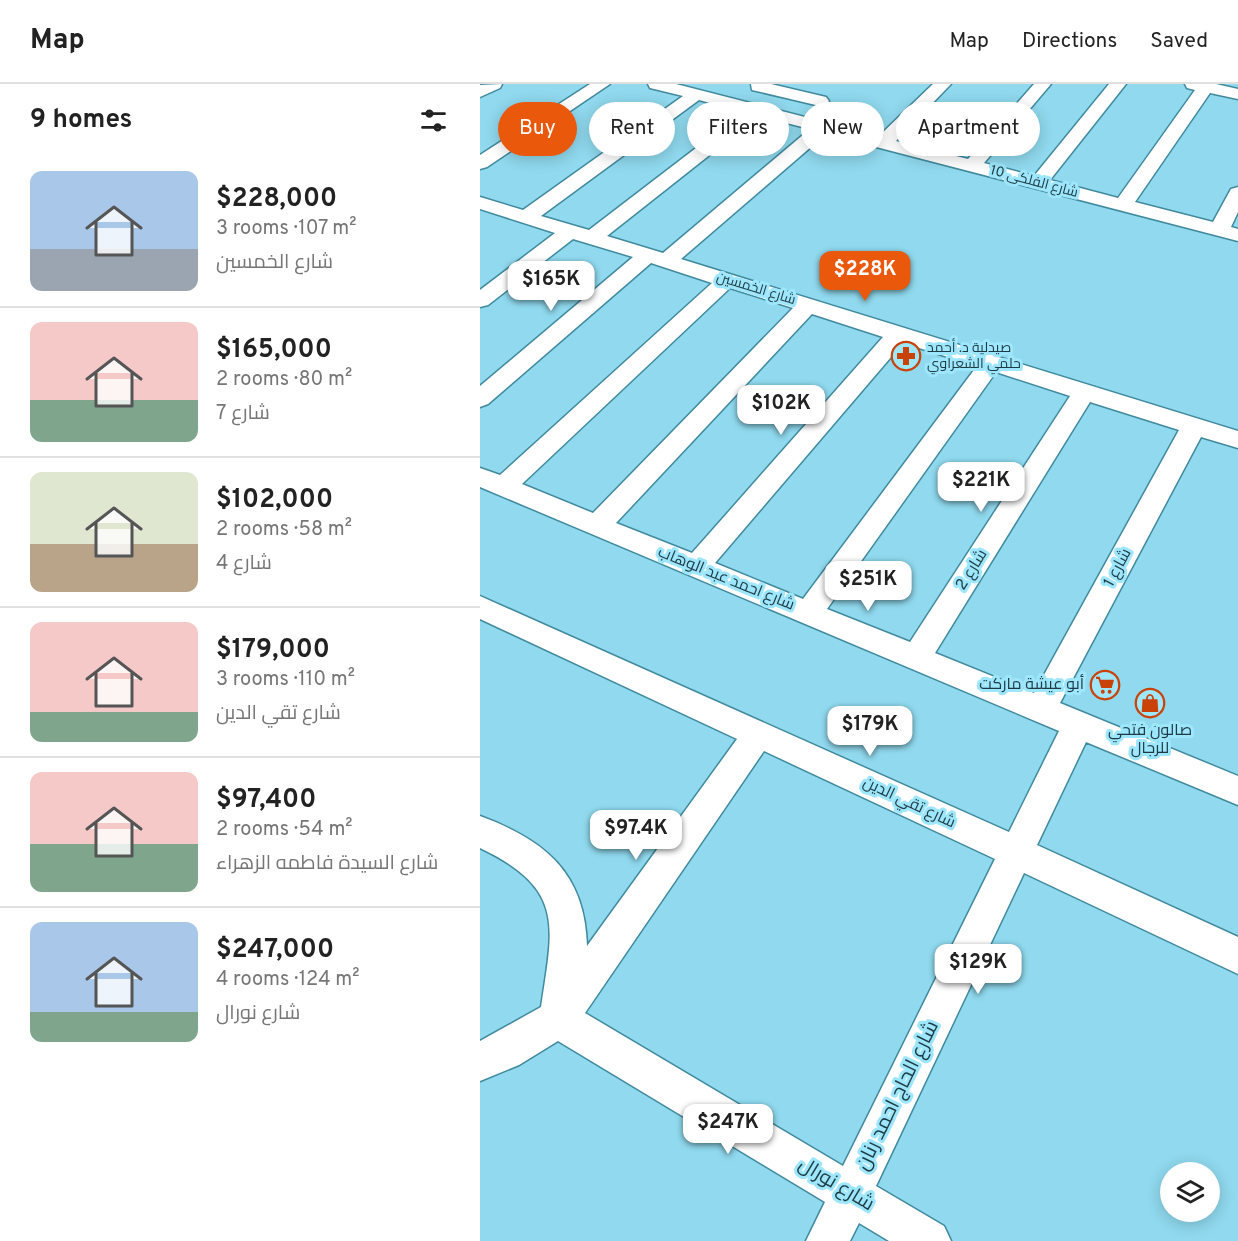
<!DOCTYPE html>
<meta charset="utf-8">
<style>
body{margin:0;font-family:Overpass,Cairo,sans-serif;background:#f6f6f6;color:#222;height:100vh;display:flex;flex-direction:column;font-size:22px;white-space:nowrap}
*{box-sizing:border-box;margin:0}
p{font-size:20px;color:#767676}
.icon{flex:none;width:33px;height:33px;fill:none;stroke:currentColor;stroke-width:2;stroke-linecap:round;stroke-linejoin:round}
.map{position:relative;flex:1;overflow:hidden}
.drawer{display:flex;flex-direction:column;background:#fff;width:480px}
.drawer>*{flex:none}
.banner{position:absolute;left:18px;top:18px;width:570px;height:54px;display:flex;gap:12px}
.controls{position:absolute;left:680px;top:1078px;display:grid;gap:12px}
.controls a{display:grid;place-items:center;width:60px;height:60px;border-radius:50%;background:#fff;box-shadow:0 3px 15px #0003;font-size:30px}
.price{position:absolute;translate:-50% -51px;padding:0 14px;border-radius:12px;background:#fff;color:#222;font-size:20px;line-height:39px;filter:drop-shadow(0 2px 3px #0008)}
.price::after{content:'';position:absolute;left:50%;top:36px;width:18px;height:14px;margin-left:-9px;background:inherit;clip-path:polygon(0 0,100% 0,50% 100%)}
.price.selected{background:#ea580c;color:#fff}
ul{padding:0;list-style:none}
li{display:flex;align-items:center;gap:18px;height:150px;padding:0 30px}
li+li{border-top:2px solid #e0e0e0}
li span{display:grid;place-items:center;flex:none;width:168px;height:120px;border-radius:12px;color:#555}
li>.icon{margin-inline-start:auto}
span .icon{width:72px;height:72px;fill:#fffc;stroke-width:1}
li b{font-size:26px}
h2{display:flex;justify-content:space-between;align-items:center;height:72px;padding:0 30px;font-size:26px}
.pill{padding:0 21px;border-radius:27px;background:#fff;box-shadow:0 3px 15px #0003;font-size:21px;line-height:54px}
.pill.selected{background:#ea580c;color:#fff}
header{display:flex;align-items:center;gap:36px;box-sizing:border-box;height:84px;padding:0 30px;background:#fff;border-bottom:2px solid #e0e0e0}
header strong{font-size:28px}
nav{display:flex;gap:33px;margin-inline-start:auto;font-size:21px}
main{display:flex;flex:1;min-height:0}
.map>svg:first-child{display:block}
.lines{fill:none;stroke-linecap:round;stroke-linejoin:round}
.minor-casing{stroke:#418a9e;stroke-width:3}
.minor{fill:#fff;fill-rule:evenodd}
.labels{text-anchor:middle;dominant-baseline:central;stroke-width:6;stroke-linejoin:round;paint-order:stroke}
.far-street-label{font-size:14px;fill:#1d3b44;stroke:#9de6fc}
.far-poi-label{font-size:14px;fill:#1d3b44;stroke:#9de6fc;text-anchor:start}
.street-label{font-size:16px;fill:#1d3b44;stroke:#9de6fc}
.poi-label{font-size:16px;fill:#1d3b44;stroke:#9de6fc;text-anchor:end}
.near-street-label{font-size:20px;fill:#1d3b44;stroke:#9de6fc}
</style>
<header>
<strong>Map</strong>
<nav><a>Map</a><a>Directions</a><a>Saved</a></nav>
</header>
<main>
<section class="drawer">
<h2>9 homes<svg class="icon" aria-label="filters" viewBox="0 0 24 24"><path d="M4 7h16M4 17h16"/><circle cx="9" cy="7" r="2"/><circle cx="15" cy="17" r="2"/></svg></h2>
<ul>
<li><span style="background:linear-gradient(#a9c7e8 65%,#9aa5b1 0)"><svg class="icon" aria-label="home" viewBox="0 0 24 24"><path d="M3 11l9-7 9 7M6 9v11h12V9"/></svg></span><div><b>$228,000</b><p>3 rooms · 107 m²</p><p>شارع الخمسين</p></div></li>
<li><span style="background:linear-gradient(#f6c9c9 65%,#7fa58c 0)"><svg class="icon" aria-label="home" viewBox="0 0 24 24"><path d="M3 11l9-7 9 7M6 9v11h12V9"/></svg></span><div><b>$165,000</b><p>2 rooms · 80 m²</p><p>شارع 7</p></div></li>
<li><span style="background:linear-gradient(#dfe7d0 60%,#b9a48a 0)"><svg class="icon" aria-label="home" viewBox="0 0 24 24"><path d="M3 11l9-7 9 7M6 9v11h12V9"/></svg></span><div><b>$102,000</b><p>2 rooms · 58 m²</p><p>شارع 4</p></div></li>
<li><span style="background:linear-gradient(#f6c9c9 75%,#7fa58c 0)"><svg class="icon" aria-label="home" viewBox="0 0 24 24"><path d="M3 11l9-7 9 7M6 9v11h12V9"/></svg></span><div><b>$179,000</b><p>3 rooms · 110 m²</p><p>شارع تقي الدين</p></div></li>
<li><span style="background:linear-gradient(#f6c9c9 60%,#7fa58c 0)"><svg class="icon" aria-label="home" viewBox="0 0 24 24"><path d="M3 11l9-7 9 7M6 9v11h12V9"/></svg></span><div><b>$97,400</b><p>2 rooms · 54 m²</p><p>شارع السيدة فاطمه الزهراء</p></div></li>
<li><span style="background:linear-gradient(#a9c7e8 75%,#7fa58c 0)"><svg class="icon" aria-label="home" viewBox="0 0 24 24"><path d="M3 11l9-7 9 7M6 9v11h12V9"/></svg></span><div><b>$247,000</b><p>4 rooms · 124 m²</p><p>شارع نورال</p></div></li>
</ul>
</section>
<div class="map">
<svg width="758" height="1157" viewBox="0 0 758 1157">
<rect width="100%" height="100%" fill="#90d9ee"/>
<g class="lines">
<g class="minor-casing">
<g id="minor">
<path d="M22,0L20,4L0,13V1Z"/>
<path d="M110,0H130L7,83L0,85V71Z"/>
<path d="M168,0H196L399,52L453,0H471L416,57L488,75L554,0H571L504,79L554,92L629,0H646L570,96L638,114L715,6L707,4L705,0H736L758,5V15L730,9L655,118L733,138L751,105L758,103V128L751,143L758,145V157L346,50L201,175L758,347V364L721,353L580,619L758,692V721L606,658L557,761L758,853V890L544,789L396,1102L464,1142L471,1157H409L379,1139L370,1157H326L345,1118L78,957L39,981L0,997V957L61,923C73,842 86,805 0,764V732C65,756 105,789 107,862L257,655L0,535V512L529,748L579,647L0,403V384L20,391L232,199L171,179L8,320L0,323V302L153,173L93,155L8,221L0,223V206L75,149L0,125V113L43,126L203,12L170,4ZM219,16L263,28L109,146L61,132ZM279,32L330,45L183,169L127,152ZM250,204L313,224L113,429L42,400ZM332,230L403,253L212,469L136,439ZM423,259L497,282L323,515L235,479ZM516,288L590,312L430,558L347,525ZM610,318L699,346L554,609L455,569ZM284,667L515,775L363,1082L105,929Z"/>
<path d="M271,0H291L346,13L349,17L346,21L340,22L272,6Z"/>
</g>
</g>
<use href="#minor" class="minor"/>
</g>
<defs>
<g id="pharmacy-ring" transform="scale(1.5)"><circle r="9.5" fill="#9de6fc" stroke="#c94309" stroke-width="1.5"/><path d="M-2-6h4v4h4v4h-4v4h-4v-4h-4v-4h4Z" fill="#c94309"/></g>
<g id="supermarket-ring" transform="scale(1.5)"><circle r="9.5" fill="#9de6fc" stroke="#c94309" stroke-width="1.5"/><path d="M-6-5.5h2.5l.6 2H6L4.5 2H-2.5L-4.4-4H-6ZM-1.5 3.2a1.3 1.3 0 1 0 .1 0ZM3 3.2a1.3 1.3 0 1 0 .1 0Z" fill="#c94309"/></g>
<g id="shop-ring" transform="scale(1.5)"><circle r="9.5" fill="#9de6fc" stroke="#c94309" stroke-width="1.5"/><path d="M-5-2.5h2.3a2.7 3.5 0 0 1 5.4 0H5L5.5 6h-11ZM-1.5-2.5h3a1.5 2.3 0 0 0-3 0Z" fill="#c94309"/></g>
</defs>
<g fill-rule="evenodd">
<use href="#pharmacy-ring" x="426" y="272"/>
<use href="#supermarket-ring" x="625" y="601"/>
<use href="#shop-ring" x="670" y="619"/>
</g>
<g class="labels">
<g class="far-street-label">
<text transform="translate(554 98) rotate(15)">شارع الفلكى 10</text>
<text transform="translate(276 205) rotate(17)">شارع الخمسين</text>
</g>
<g class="far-poi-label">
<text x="447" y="264">صيدلية د. أحمد<tspan x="447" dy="16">حلمي الشعراوي</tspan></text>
</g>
<g class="street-label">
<text transform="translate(638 484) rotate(-62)">شارع 1</text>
<text transform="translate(492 486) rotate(-58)">شارع 2</text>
<text transform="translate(246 495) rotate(22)">شارع احمد عبد الوهاب</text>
<text transform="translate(429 719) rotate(25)">شارع تقي الدين</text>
</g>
<g class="poi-label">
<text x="604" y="601">أبو عيشة ماركت</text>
<text x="670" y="647" text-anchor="middle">صالون فتحي<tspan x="670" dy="18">للرجال</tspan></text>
</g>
<g class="near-street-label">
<text transform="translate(418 1012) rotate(-64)">شارع الحاج احمد رنان</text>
<text transform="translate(356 1101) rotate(31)">شارع نورال</text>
</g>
</g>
</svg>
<div class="controls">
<a><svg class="icon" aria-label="layers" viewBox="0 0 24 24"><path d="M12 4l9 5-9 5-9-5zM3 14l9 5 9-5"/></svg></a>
</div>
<b class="price selected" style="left:385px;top:218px">$228K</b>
<b class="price" style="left:71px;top:228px">$165K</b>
<b class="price" style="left:301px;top:352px">$102K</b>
<b class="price" style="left:501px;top:429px">$221K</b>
<b class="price" style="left:388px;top:528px">$251K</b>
<b class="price" style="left:390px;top:673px">$179K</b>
<b class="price" style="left:156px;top:777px">$97.4K</b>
<b class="price" style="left:498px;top:911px">$129K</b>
<b class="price" style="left:248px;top:1071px">$247K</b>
<div class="banner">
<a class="pill selected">Buy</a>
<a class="pill">Rent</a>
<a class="pill">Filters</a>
<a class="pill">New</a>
<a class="pill">Apartment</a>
</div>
</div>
</main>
